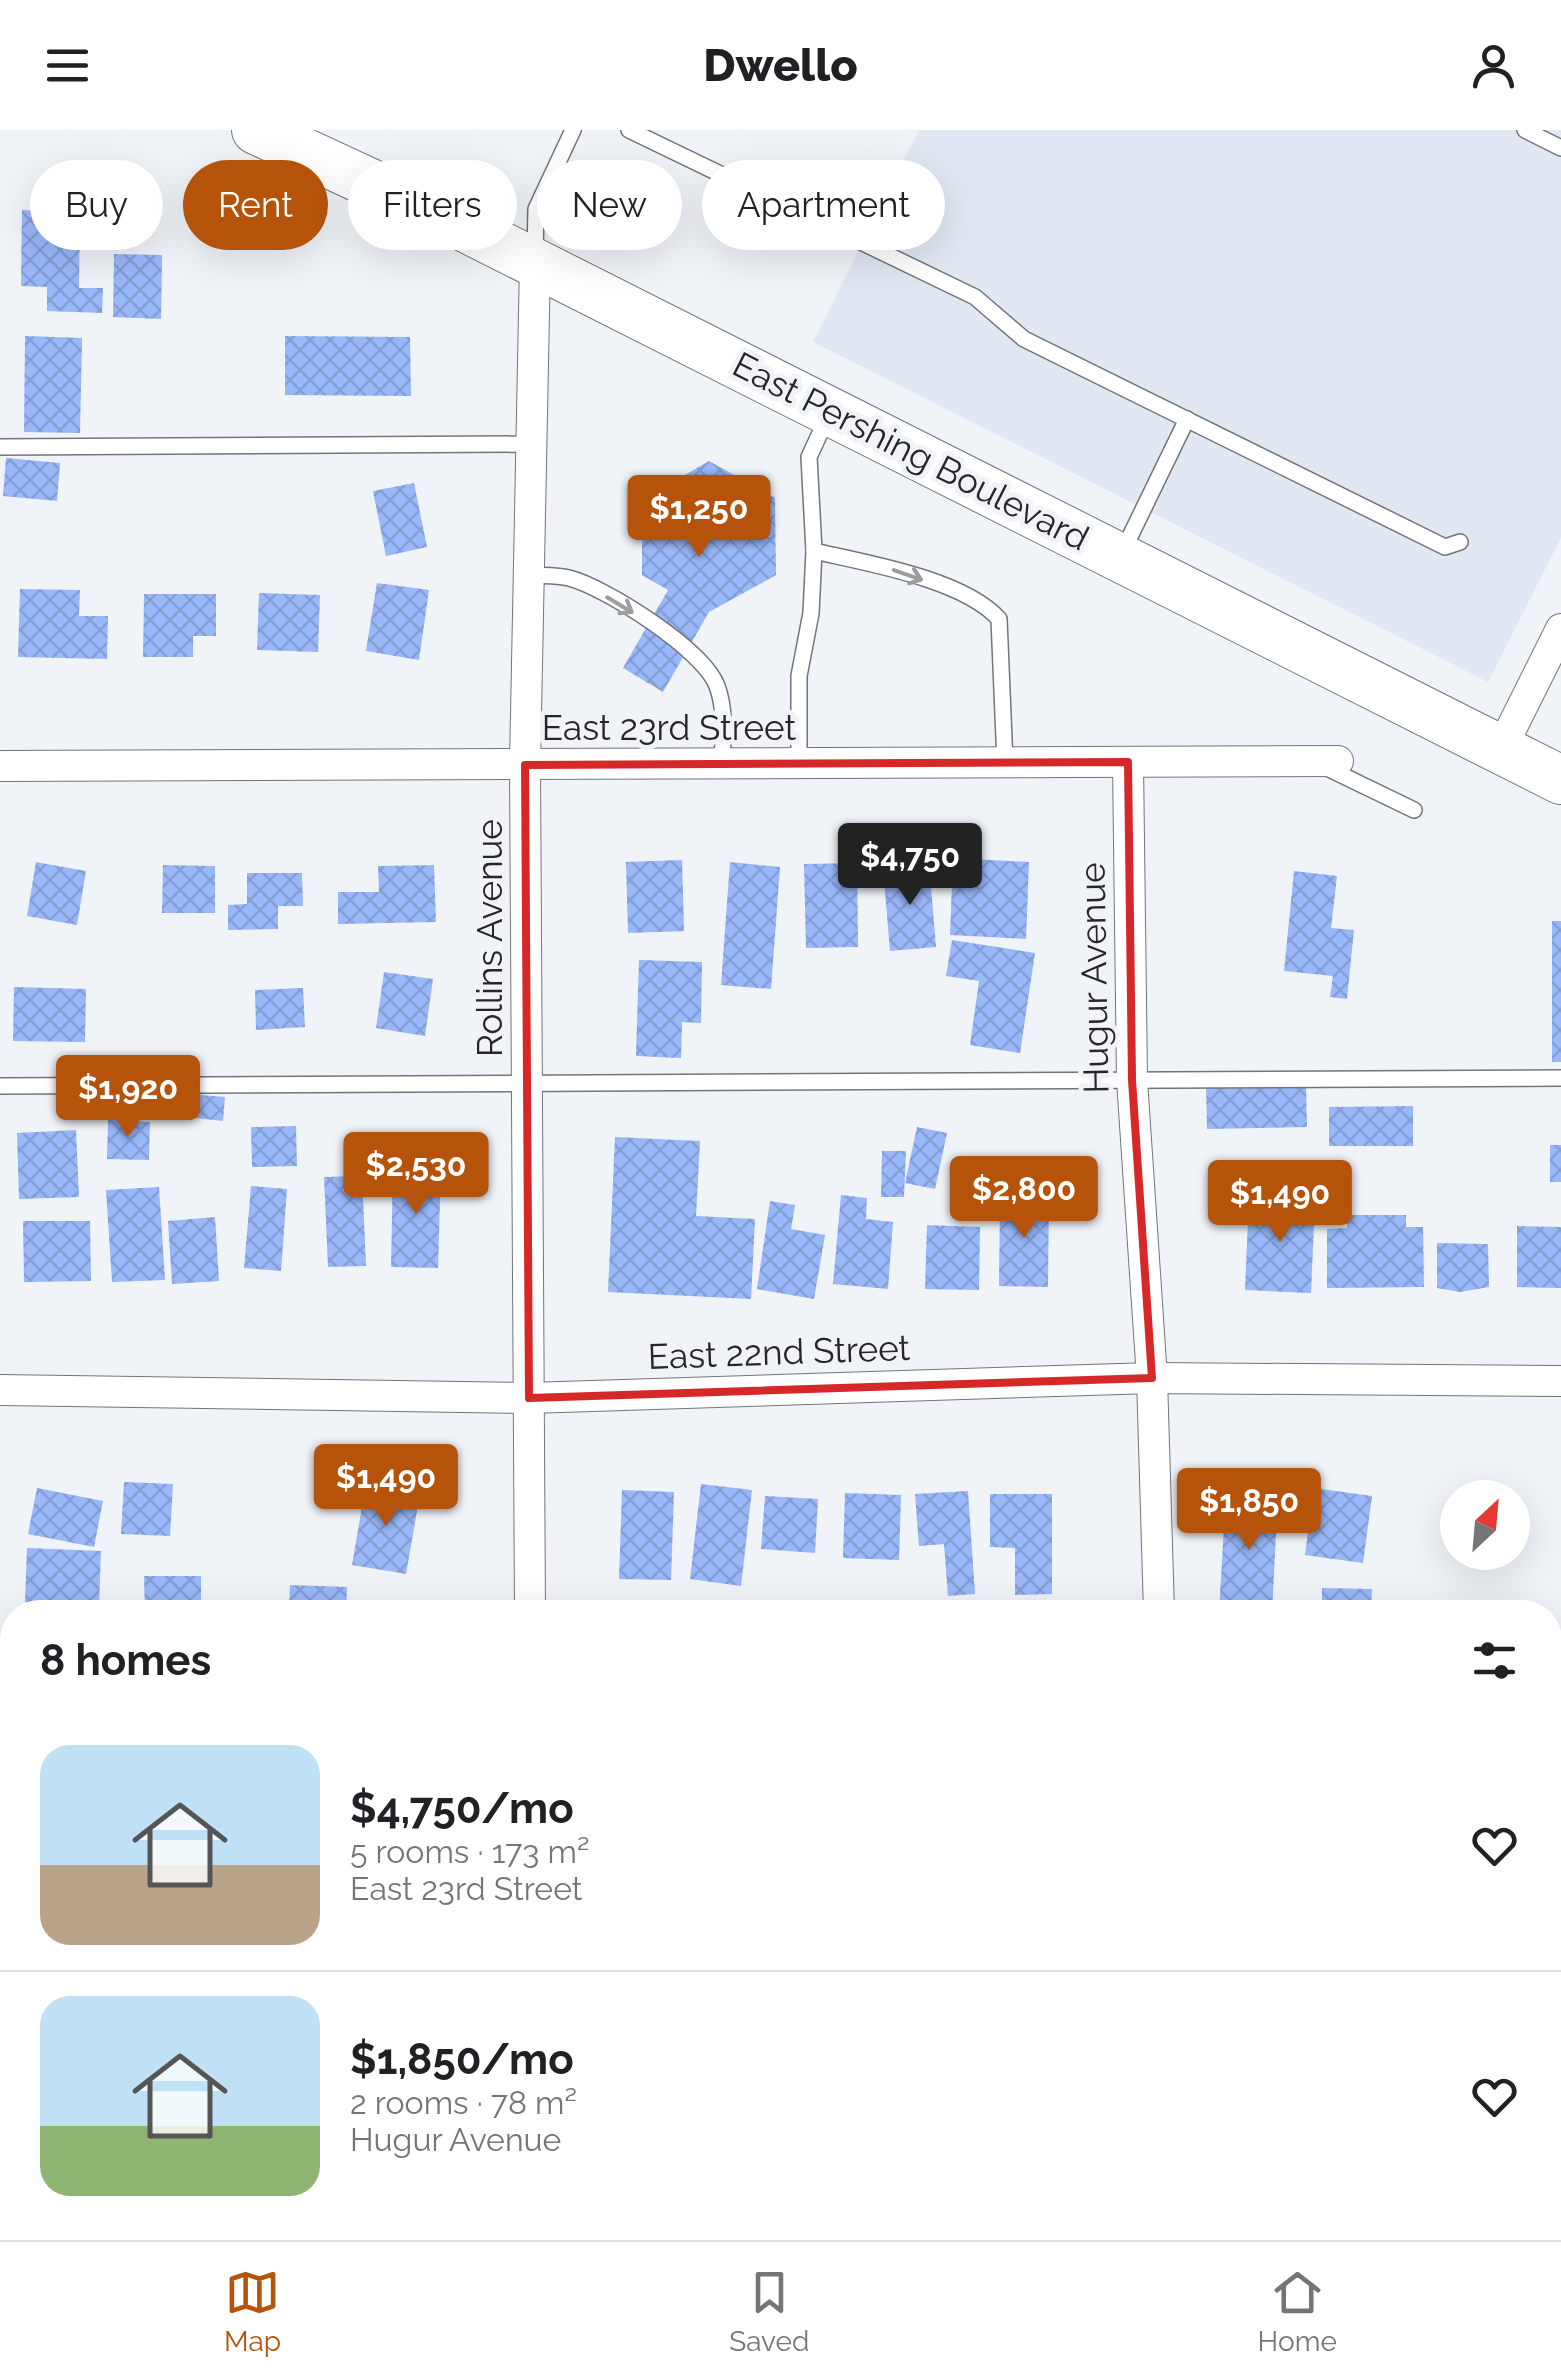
<!DOCTYPE html>
<meta charset="utf-8">
<style>
body{margin:0;font-family:Raleway,sans-serif;background:#f2f2f2;color:#202124;height:100vh;display:flex;flex-direction:column;font-size:38px;white-space:nowrap}
*{box-sizing:border-box;margin:0}
p{font-size:32px;color:#757577}
.icon{flex:none;width:55px;height:55px;fill:none;stroke:currentColor;stroke-width:2;stroke-linecap:round;stroke-linejoin:round}
.map{position:relative;flex:1;overflow:hidden}
.panel{position:absolute;left:0px;top:1470px;width:1562px;height:640px;display:flex;flex-direction:column;background:#fff;border-radius:40px 40px 0 0;box-shadow:0 10px 40px #0002}
.panel>*{flex:none}
.hud{position:absolute;left:30px;top:30px;width:1000px;height:90px;display:flex;gap:20px}
.needle{width:65px;rotate:26deg}
.fabs{position:absolute;left:1440px;top:1350px;display:grid;gap:20px}
.fabs a{display:grid;place-items:center;width:90px;height:90px;border-radius:50%;background:#fff;box-shadow:0 10px 40px #0002;font-size:50px}
.price{position:absolute;translate:-50% -85px;padding:0 22px;border-radius:10px;background:#b45309;color:#fff;font-size:32px;line-height:65px;filter:drop-shadow(0 2px 5px #0008)}
.price::after{content:'';position:absolute;left:50%;top:60px;width:30px;height:22px;margin-left:-15px;background:inherit;clip-path:polygon(0 0,100% 0,50% 100%)}
.price.current{background:#222;color:#fff}
ul{padding:0;list-style:none}
li{display:flex;align-items:center;gap:30px;height:250px;padding:0 40px}
li+li{border-top:2px solid #e0e0e0}
li span{display:grid;place-items:center;flex:none;width:280px;height:200px;border-radius:30px;color:#555}
li>.icon{margin-inline-start:auto}
span .icon{width:120px;height:120px;fill:#fffc;stroke-width:1}
li b{font-size:42px}
h2{display:flex;justify-content:space-between;align-items:center;height:120px;padding:0 40px;font-size:42px}
.tag{padding:0 35px;border-radius:45px;background:#fff;box-shadow:0 10px 40px #0002;font-size:35px;line-height:90px}
.tag.current{background:#b45309;color:#fff}
header{display:flex;justify-content:space-between;align-items:center;height:130px;padding:0 40px;background:#fff;font-size:45px;font-weight:800}
.tabs{display:flex;justify-content:space-around;align-items:center;height:140px;border-top:2px solid #e0e0e0;background:#fff;font-size:28px;color:#757577}
.tabs a{display:grid;justify-items:center;gap:5px}
.tabs .current{color:#b45309}
.map>svg:first-child{display:block}
.built{fill:#e1e7f3}
.building{fill:url(#building-cross-hatch)}
.lines{fill:none;stroke-linecap:round;stroke-linejoin:round}
.service-casing{stroke:#73757a;stroke-width:18}
.minor-casing{stroke:#73757a;stroke-width:32}
.primary-casing{stroke:#73757a;stroke-width:50}
.service{stroke:#fff;stroke-width:15}
.minor{stroke:#fff;stroke-width:30}
.primary{stroke:#fff;stroke-width:48}
.oneway{stroke:#9d9d9e}
.marked{fill:none;stroke:#d62828;stroke-width:8;stroke-linejoin:round}
.labels{text-anchor:middle;dominant-baseline:central;stroke-width:10;stroke-linejoin:round;paint-order:stroke}
.street-label{font-size:35px;fill:#252628;stroke:#f0f3f8}
</style>
<header><svg class="icon" aria-label="menu" viewBox="0 0 24 24"><path d="M4 6h16M4 12h16M4 18h16"/></svg>Dwello<svg class="icon" aria-label="person" viewBox="0 0 24 24"><circle cx="12" cy="8" r="4"/><path d="M4 21q1-7 8-7t8 7"/></svg></header>
<div class="map">
<svg width="1561" height="2110" viewBox="0 0 1561 2110">
<defs>
<pattern id="building-cross-hatch" width="8" height="8" patternUnits="userSpaceOnUse" patternTransform="scale(2.5)"><rect width="8" height="8" fill="#99b8fa"/><path d="M0 0l8 8M0 8l8-8" fill="none" stroke="#849ed6"/></pattern>
</defs>
<rect width="100%" height="100%" fill="#f0f3f8"/>
<path class="built" d="M919,0H1561V408L1488,552L813,212Z"/>
<g class="building">
<path d="M22,80L80,82L79,158H103L102,183L47,181V157L21,156Z"/>
<path d="M114,124L162,125L161,189L113,187Z"/>
<path d="M25,206L82,208L80,303L24,302Z"/>
<path d="M285,206L410,207L411,266L285,265Z"/>
<path d="M6,328L60,333L57,371L3,366Z"/>
<path d="M709,331L775,368L776,445L709,482L663,562L623,538L668,460L642,445V370Z"/>
<path d="M414,353L427,417L386,426L373,361Z"/>
<path d="M377,453L429,460L419,530L366,521Z"/>
<path d="M20,459L80,460L79,486H108L107,529L18,527Z"/>
<path d="M259,463L320,465L318,522L257,520Z"/>
<path d="M144,464H216V506H193V527H143Z"/>
<path d="M953,728L1029,732L1026,809L950,805Z"/>
<path d="M682,730L684,801L628,803L626,732Z"/>
<path d="M36,732L86,741L77,795L27,786Z"/>
<path d="M730,732L780,737L771,859L721,855Z"/>
<path d="M857,733L858,817L806,818L804,734Z"/>
<path d="M929,734L936,817L890,821L883,738Z"/>
<path d="M163,735L215,736V783H162Z"/>
<path d="M434,735L436,792L338,794V762H379L378,736Z"/>
<path d="M1294,741L1337,746L1331,798L1354,800L1347,869L1330,867L1333,846L1284,841Z"/>
<path d="M247,743H302L303,776H278V799L228,800V775L247,774Z"/>
<rect x="1552" y="791" width="9" height="141"/>
<path d="M952,810L1035,823L1020,923L970,915L979,851L946,846Z"/>
<path d="M639,830L702,832L701,893L682,892L681,928L636,926Z"/>
<path d="M384,842L433,849L425,906L376,898Z"/>
<path d="M14,857L86,859L85,912L13,911Z"/>
<path d="M303,858L305,897L256,900L255,860Z"/>
<path d="M1306,953L1307,997L1207,999L1206,955Z"/>
<path d="M188,964L225,967L223,991L186,987Z"/>
<path d="M1413,976V1016H1329V977Z"/>
<path d="M108,990L150,992L149,1030L107,1029Z"/>
<path d="M296,996L297,1036L252,1037L251,997Z"/>
<path d="M917,997L947,1003L935,1059L905,1053Z"/>
<path d="M76,1000L79,1067L19,1069L17,1003Z"/>
<path d="M615,1007L700,1011L696,1086L755,1089L751,1169L608,1162Z"/>
<rect x="1550" y="1015" width="11" height="37"/>
<path d="M882,1021H906L904,1067H881Z"/>
<path d="M393,1036L441,1037L438,1138L391,1137Z"/>
<path d="M362,1046L366,1136L328,1137L324,1047Z"/>
<path d="M251,1056L287,1059L281,1141L244,1138Z"/>
<path d="M159,1057L165,1150L112,1152L106,1060Z"/>
<path d="M841,1065L867,1068L866,1089L893,1092L888,1159L833,1154Z"/>
<path d="M1000,1065L1049,1066L1048,1157L999,1156Z"/>
<path d="M1249,1067L1315,1070L1311,1163L1245,1160Z"/>
<path d="M770,1071L795,1075L791,1099L825,1105L814,1169L757,1159Z"/>
<path d="M1347,1085H1406V1097H1423L1424,1157L1327,1158V1099L1347,1098Z"/>
<path d="M215,1087L219,1151L172,1154L168,1091Z"/>
<path d="M23,1091H90L91,1151L24,1152Z"/>
<path d="M927,1095L980,1097L979,1160L925,1159Z"/>
<path d="M1517,1096L1561,1097V1158L1517,1157Z"/>
<path d="M1437,1113L1488,1114L1489,1157L1460,1162L1437,1158Z"/>
<path d="M124,1352L173,1354L170,1406L121,1404Z"/>
<path d="M366,1354L420,1364L406,1444L352,1435Z"/>
<path d="M701,1354L752,1360L741,1456L690,1449Z"/>
<path d="M37,1358L103,1371L94,1417L28,1404Z"/>
<path d="M1314,1358L1372,1366L1363,1433L1305,1425Z"/>
<path d="M622,1360L674,1362L671,1450L619,1449Z"/>
<path d="M968,1361L975,1464L948,1466L944,1414L919,1416L915,1364Z"/>
<path d="M1226,1361L1278,1365L1272,1482H1219Z"/>
<path d="M845,1363L901,1365L899,1430L843,1428Z"/>
<path d="M990,1364H1052V1464L1015,1465V1418L990,1417Z"/>
<path d="M765,1366L818,1369L815,1423L761,1419Z"/>
<path d="M27,1418L101,1421L99,1475L25,1472Z"/>
<path d="M144,1446H201V1474L220,1475V1482H145Z"/>
<path d="M290,1455L347,1457L346,1482H289Z"/>
<path d="M1322,1458L1372,1459L1371,1482H1322Z"/>
<path d="M1003,1476L1056,1479V1482H1003Z"/>
<path d="M1558,1723H1561V1755H1556Z"/>
<path d="M6,1738H12V1773H10Z"/>
<path d="M1561,1998V2066H1550V1999Z"/>
<path d="M33,2098H87V2110H34Z"/>
<rect x="395" y="2098" width="60" height="12"/>
<path d="M803,2098H856L855,2109L803,2105Z"/>
<path d="M971,2098H1031L1029,2110H969Z"/>
</g>
<g class="lines">
<g class="service-casing">
<g id="service">
<path d="M629,0L975,167L1024,209L1445,417L1460,412"/>
<path d="M1525,0L1561,18"/>
<path d="M535,124L536,79L573,0"/>
<path d="M0,317L532,314"/>
<path d="M814,421C866,433 963,449 999,489L1005,633"/>
<path d="M1121,425L1187,289"/>
<path d="M530,445C542,446 557,445 569,448C605,457 704,520 717,556C726,580 723,608 722,633"/>
<path d="M799,634V546L811,483L814,421L809,327L827,288"/>
<path d="M1325,637L1414,680"/>
<path d="M0,956L1561,948"/>
<path d="M1550,1576H1561"/>
<path d="M0,1587L12,1586"/>
</g>
</g>
<g class="minor-casing">
<g id="minor">
<path d="M1501,619L1561,499"/>
<path d="M1128,632L1132,950L1152,1248L1159,1482"/>
<path d="M0,636L1338,631"/>
<path d="M0,1260L529,1268L1152,1248L1561,1251"/>
<path d="M530,1482L525,635L535,133"/>
<path d="M1550,1888H1561"/>
<path d="M0,1890H12"/>
<path d="M540,2098V2110"/>
<path d="M1151,2110V2098"/>
</g>
</g>
<g class="primary-casing">
<path id="primary" d="M256,0L448,89L1561,650"/>
</g>
<use href="#service" class="service"/>
<use href="#minor" class="minor"/>
<use href="#primary" class="primary"/>
</g>
<defs><path id="oneway-shaft" d="M-6 0H5M1.5-3L5.5 0L1.5 3" fill="none" stroke-width="1.6" stroke-linecap="round" stroke-linejoin="round" transform="scale(2.5)"/></defs>
<g class="oneway">
<use href="#oneway-shaft" transform="translate(908 445) rotate(19)"/>
<use href="#oneway-shaft" transform="translate(620 475) rotate(31)"/>
</g>
<path class="marked" d="M1128,632L1132,950L1152,1248L529,1268L525,635Z"/>
<g class="labels">
<g class="street-label">
<text transform="translate(911 321) rotate(27)">East Pershing Boulevard</text>
<text x="669" y="597">East 23rd Street</text>
<text transform="translate(489 808) rotate(-90)">Rollins Avenue</text>
<text transform="translate(1094 848) rotate(-91)">Hugur Avenue</text>
<text transform="translate(779 1222) rotate(-2)">East 22nd Street</text>
</g>
</g>
</svg>
<div class="fabs">
<a><svg class="needle" viewBox="-14 -14 28 28"><path d="M0-13l5 13h-10z" fill="#e53935"/><path d="M0 13l5-13h-10z" fill="#757577"/></svg></a>
</div>
<b class="price" style="left:699px;top:430px">$1,250</b>
<b class="price current" style="left:910px;top:778px">$4,750</b>
<b class="price" style="left:128px;top:1010px">$1,920</b>
<b class="price" style="left:416px;top:1087px">$2,530</b>
<b class="price" style="left:1024px;top:1111px">$2,800</b>
<b class="price" style="left:1280px;top:1115px">$1,490</b>
<b class="price" style="left:386px;top:1399px">$1,490</b>
<b class="price" style="left:1249px;top:1423px">$1,850</b>
<div class="hud">
<a class="tag">Buy</a>
<a class="tag current">Rent</a>
<a class="tag">Filters</a>
<a class="tag">New</a>
<a class="tag">Apartment</a>
</div>
<section class="panel">
<h2>8 homes<svg class="icon" aria-label="filters" viewBox="0 0 24 24"><path d="M4 7h16M4 17h16"/><circle cx="9" cy="7" r="2"/><circle cx="15" cy="17" r="2"/></svg></h2>
<ul>
<li><span style="background:linear-gradient(#bfe0f5 60%,#b9a48a 0)"><svg class="icon" aria-label="home" viewBox="0 0 24 24"><path d="M3 11l9-7 9 7M6 9v11h12V9"/></svg></span><div><b>$4,750/mo</b><p>5 rooms · 173 m²</p><p>East 23rd Street</p></div><svg class="icon" aria-label="heart" viewBox="0 0 24 24"><path d="M12 20l-8-8c-3-5 5-10 8-4 3-6 11-1 8 4z"/></svg></li>
<li><span style="background:linear-gradient(#bfe0f5 65%,#8fb573 0)"><svg class="icon" aria-label="home" viewBox="0 0 24 24"><path d="M3 11l9-7 9 7M6 9v11h12V9"/></svg></span><div><b>$1,850/mo</b><p>2 rooms · 78 m²</p><p>Hugur Avenue</p></div><svg class="icon" aria-label="heart" viewBox="0 0 24 24"><path d="M12 20l-8-8c-3-5 5-10 8-4 3-6 11-1 8 4z"/></svg></li>
</ul>
</section>
</div>
<nav class="tabs">
<a class="current"><svg class="icon" aria-label="map" viewBox="0 0 24 24"><path d="M3 6l6-2 6 2 6-2v14l-6 2-6-2-6 2zM9 4v14M15 6v14"/></svg>Map</a>
<a><svg class="icon" aria-label="saved" viewBox="0 0 24 24"><path d="M7 4h10v16l-5-4-5 4z"/></svg>Saved</a>
<a><svg class="icon" aria-label="home" viewBox="0 0 24 24"><path d="M3 11l9-7 9 7M6 9v11h12V9"/></svg>Home</a>
</nav>
